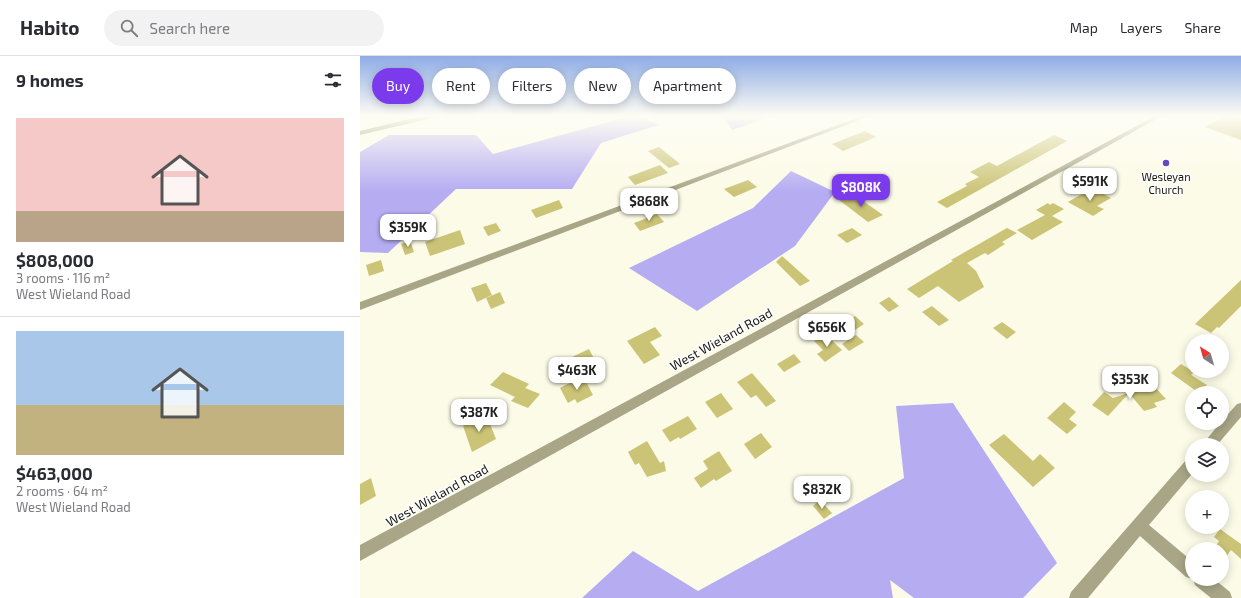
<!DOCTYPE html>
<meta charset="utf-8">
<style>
body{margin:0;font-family:"Exo 2",sans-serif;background:#f2f2f3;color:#2b2b33;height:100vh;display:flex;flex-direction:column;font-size:15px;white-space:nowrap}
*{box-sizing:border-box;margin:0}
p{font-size:13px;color:#7c7c81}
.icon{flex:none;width:22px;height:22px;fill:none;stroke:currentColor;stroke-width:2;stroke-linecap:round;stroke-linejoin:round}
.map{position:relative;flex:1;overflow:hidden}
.drawer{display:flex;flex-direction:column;background:#fff;width:360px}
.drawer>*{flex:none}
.hud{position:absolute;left:12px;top:12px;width:380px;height:36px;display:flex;gap:8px}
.needle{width:26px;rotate:323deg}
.fabs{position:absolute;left:825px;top:278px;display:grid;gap:8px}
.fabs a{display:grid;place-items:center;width:44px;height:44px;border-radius:50%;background:#fff;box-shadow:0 2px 10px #0003;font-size:20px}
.price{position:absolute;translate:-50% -34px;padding:0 9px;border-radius:8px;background:#fff;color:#222;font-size:13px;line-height:26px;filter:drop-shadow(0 1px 2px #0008)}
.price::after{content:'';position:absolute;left:50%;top:24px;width:12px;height:9px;margin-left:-6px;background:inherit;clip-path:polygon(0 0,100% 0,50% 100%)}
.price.on{background:#7c3aed;color:#fff}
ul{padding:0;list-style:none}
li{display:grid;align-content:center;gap:8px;height:212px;padding:0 16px}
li+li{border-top:1px solid #e1e1e2}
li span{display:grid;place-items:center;height:124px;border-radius:0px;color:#555}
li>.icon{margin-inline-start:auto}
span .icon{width:72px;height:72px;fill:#fffc;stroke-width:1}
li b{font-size:17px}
h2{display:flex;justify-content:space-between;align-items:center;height:48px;padding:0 16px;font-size:17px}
.pill{padding:0 14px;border-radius:18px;background:#fff;box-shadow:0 2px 10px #0003;font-size:14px;line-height:36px}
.pill.on{background:#7c3aed;color:#fff}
header{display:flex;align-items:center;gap:24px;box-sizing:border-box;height:56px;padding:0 20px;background:#fff;border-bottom:1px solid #e1e1e2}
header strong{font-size:19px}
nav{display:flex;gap:22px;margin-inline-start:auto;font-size:14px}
.search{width:280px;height:36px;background:#f2f2f3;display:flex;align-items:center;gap:10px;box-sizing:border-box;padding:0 14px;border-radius:22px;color:#7c7c81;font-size:15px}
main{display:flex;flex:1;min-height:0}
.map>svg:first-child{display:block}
.forest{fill:#b5acf2}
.building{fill:#cbc477}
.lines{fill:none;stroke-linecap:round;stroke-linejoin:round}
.street{fill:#a8a686;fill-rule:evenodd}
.secondary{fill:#827d4d;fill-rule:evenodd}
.poi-dot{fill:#6648c1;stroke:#fff;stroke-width:1.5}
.labels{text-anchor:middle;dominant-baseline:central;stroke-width:3;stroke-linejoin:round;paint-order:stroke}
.far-poi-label{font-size:11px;fill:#191912;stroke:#fff}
.street-label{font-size:13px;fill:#191912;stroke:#fff}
</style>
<header>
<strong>Habito</strong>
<div class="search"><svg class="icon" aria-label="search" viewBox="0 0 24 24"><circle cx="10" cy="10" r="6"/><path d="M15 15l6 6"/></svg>Search here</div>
<nav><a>Map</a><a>Layers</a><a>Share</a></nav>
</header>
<main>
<section class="drawer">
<h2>9 homes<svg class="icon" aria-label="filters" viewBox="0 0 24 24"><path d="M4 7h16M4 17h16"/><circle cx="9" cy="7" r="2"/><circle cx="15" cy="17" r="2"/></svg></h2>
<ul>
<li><span style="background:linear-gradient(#f6c9c9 75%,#b9a48a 0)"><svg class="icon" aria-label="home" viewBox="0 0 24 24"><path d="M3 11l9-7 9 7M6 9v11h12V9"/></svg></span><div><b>$808,000</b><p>3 rooms · 116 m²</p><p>West Wieland Road</p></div></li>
<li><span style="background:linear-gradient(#a9c7e8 60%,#c2b280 0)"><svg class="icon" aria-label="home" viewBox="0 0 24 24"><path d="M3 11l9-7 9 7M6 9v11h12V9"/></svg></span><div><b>$463,000</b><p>2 rooms · 64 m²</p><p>West Wieland Road</p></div></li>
</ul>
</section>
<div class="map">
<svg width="881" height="542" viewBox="0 0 881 542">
<rect width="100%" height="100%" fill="#fcfbe7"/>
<g class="forest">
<path d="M270,60H281L298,69L241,87L212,133H96L28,197L0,196V96L29,79H116L133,98Z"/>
<path d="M363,60H413L372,74Z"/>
<path d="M431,115L475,136L435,190L337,255L269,212L393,152Z"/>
<path d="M593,347L697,507L663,542H554L530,524L533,542H222L273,495L338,535L544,422L536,350Z"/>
</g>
<g class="building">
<path d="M865,60H872L881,63V84L845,71Z"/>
<path d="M505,75L516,81L483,95L472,88Z"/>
<path d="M694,79L707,85L587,152L577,146L607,130L605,128L619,121L610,116L629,106L637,110Z"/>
<path d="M299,91L320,108L309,112L288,95Z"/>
<path d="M300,109L308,117L275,129L268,121Z"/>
<path d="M388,124L397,131L374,141L364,133Z"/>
<path d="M732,132L751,142L737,150L744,153L733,160L708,146Z"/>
<path d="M493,138L523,159L508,166L479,144Z"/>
<path d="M199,144L203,152L176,162L171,154Z"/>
<path d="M688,147L690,149L693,147L704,153L692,160L703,166L672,184L657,174L685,159L676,154Z"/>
<path d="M297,158L304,166L280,175L274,167Z"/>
<path d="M136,167L141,175L128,180L123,171Z"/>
<path d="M492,172L502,179L487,187L477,179Z"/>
<path d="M647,172L657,177L642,186L645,188L628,199L625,197L607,207L616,215L624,231L599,246L578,230L559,242L547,233L593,205L591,204Z"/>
<path d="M100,174L105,188L70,200L65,186Z"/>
<path d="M50,185L54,196L45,199L41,188Z"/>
<path d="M422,200L450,225L440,230L416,206Z"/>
<path d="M21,204L24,215L9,220L6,209Z"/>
<path d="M881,224V250L859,272L857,271L851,277L835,268Z"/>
<path d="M126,227L132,239L117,246L111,232Z"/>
<path d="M140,236L145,247L131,253L126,242Z"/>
<path d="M529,241L539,250L529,256L519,247Z"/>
<path d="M572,250L589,264L579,270L562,256Z"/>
<path d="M495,260L504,268L495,274L486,266Z"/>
<path d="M642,266L656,276L647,283L633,272Z"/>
<path d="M295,271L302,280L290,286L300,299L284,308L267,285Z"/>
<path d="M465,278L482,294L465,306L457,298L463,294L454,285Z"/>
<path d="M496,279L504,286L489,295L482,288Z"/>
<path d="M229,293L239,312L221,320L212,301Z"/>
<path d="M434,298L441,306L424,316L417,308Z"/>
<path d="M821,308L834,316L831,319L847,329L839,337L811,317Z"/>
<path d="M143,316L169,328L165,332L180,338L168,352L151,345L155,341L130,329Z"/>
<path d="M392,317L411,339L416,345L406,351L396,339L391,342L377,326Z"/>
<path d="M223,320L233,339L217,347L215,343L208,347L200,332Z"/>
<path d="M793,329L806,343L794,347L797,351L784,355L769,337L748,360L732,349L744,336L753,342Z"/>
<path d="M361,337L373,353L357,362L345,346Z"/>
<path d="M704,346L716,356L709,363L717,369L707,378L687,362Z"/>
<path d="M126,358L136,383L112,396L103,370Z"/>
<path d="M328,360L337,373L320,383L319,381L310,386L302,374Z"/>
<path d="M401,377L412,391L395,403L384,388Z"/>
<path d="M644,378L673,405L680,398L695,412L673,431L629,389Z"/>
<path d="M287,385L300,407L304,405L306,415L287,421L279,407L275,409L268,396Z"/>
<path d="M359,395L372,415L356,425L354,423L341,432L334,422L348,413L343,405Z"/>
<path d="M11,422L16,440L0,449V428Z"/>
<path d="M460,444L472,457L464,463L453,450Z"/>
<path d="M860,473L881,488V503L871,494L862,507V493H854L859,485L854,481Z"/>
</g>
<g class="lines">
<g class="street">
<path d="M502,60H510L0,254V246Z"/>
<path d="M795,60H802L0,505V489Z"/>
<path d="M881,347V361L857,389H842L860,367H862V365L877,348Z"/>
<path d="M832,402V418L789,469L832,505V523L826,521L780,480L728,542H709L711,536L827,403Z"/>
<path d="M833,523H854L870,536L872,542H851L835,529Z"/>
</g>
<path class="secondary" d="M61,60H73L72,62L0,79V75Z"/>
</g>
<linearGradient id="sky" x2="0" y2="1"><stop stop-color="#8eace6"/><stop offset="0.44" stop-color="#fefdf4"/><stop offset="1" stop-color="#fefdf4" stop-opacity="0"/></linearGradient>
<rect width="881" height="136" fill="url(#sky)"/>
<circle class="poi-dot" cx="806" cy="107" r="4"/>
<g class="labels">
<g class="far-poi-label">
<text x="806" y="120">Wesleyan<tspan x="806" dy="13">Church</tspan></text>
</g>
<g class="street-label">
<text transform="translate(361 283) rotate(-29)">West Wieland Road</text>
<text transform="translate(77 439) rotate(-29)">West Wieland Road</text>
</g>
</g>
</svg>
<div class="fabs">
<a><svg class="needle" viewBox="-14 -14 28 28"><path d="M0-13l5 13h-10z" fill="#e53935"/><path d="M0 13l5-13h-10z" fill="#7c7c81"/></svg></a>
<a><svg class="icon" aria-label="locate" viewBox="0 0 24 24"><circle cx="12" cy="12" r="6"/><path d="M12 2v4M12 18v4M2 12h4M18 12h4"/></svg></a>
<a><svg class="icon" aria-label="layers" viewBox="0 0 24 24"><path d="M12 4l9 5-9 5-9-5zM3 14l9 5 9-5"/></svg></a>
<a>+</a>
<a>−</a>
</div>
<b class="price" style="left:730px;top:146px">$591K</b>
<b class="price on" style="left:501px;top:152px">$808K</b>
<b class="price" style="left:289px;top:166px">$868K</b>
<b class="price" style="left:48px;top:192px">$359K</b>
<b class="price" style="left:467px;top:292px">$656K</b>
<b class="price" style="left:217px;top:335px">$463K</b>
<b class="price" style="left:770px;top:344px">$353K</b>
<b class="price" style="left:119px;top:377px">$387K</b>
<b class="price" style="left:462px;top:454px">$832K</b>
<div class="hud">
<a class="pill on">Buy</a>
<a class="pill">Rent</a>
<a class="pill">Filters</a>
<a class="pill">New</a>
<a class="pill">Apartment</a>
</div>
</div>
</main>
